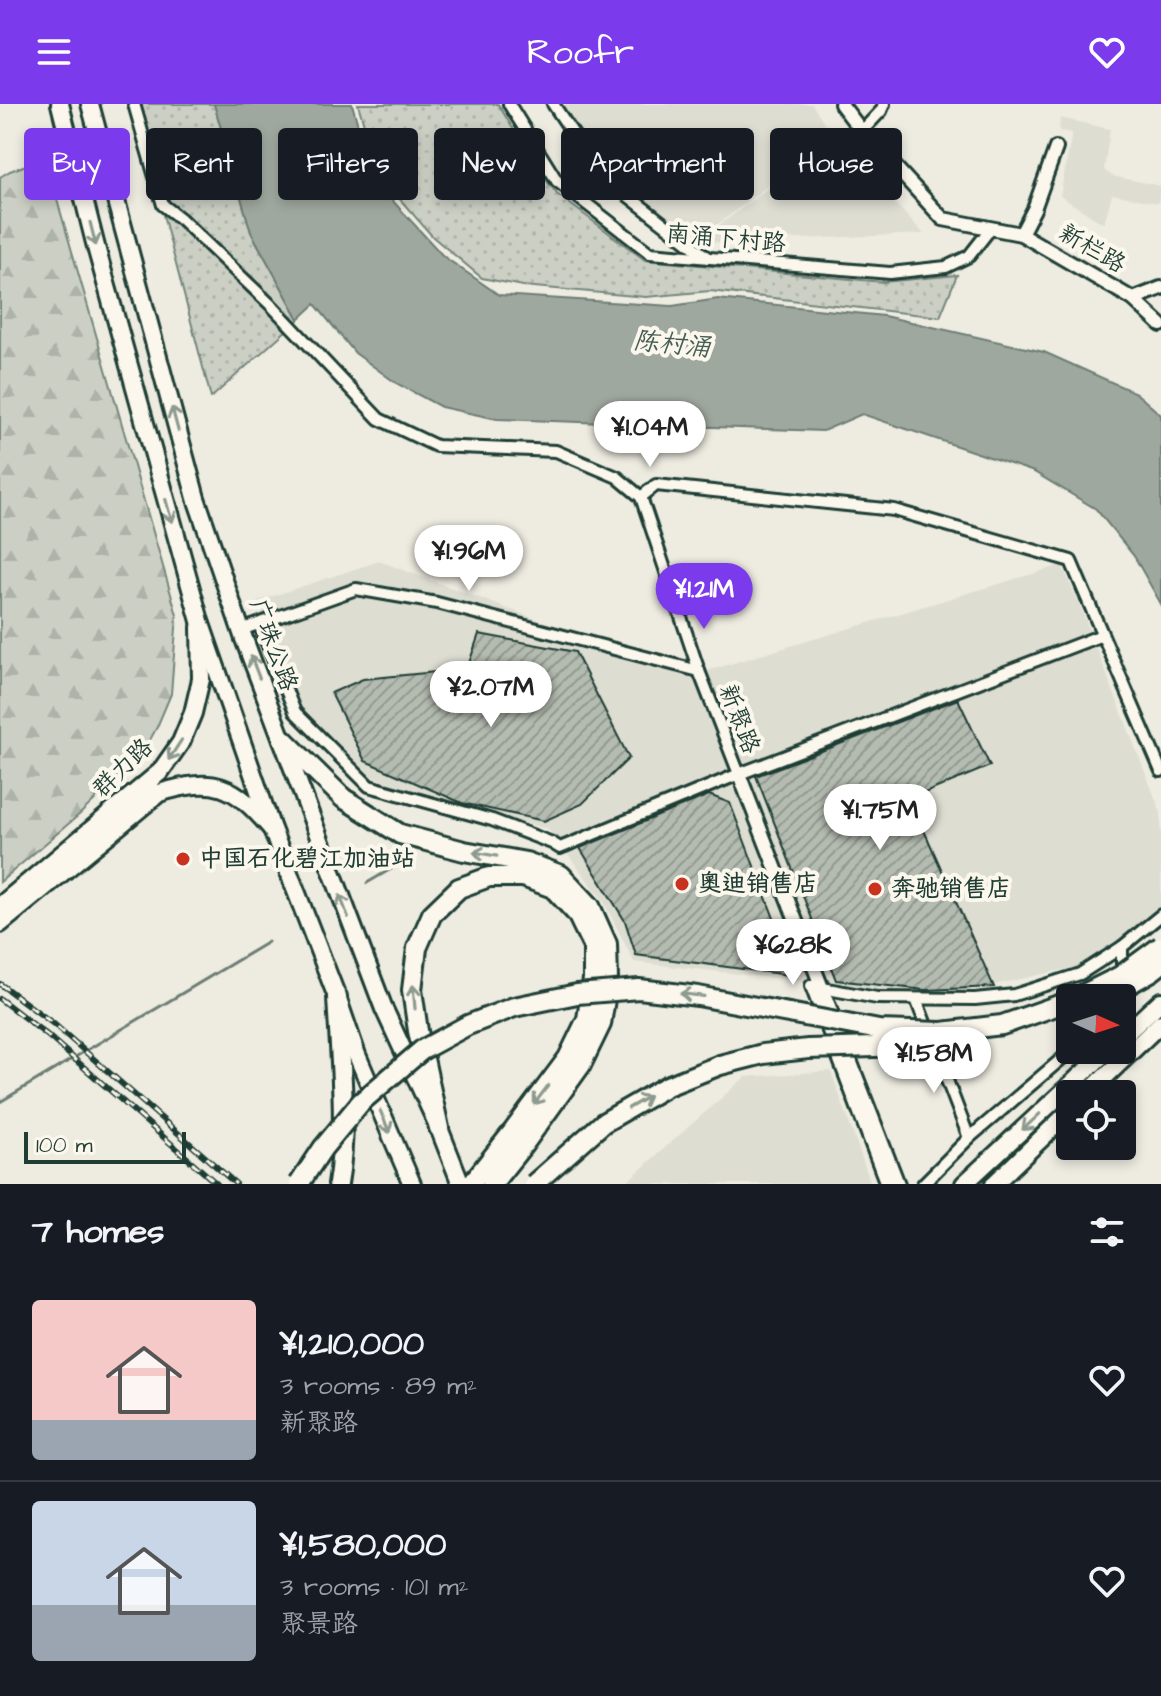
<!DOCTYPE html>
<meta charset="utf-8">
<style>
body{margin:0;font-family:"Architects Daughter","LXGW WenKai TC",sans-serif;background:#242831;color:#f1f3f6;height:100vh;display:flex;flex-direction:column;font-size:30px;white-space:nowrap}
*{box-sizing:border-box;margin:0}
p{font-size:26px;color:#9ea1a6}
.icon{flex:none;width:44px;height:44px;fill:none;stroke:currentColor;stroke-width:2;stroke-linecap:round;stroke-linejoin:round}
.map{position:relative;height:1080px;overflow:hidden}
.sheet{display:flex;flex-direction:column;background:#171b24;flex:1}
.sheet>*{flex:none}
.guide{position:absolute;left:24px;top:24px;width:1114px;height:72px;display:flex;gap:16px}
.needle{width:52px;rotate:93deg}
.fabs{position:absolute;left:1056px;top:880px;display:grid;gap:16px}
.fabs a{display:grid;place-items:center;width:80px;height:80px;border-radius:8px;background:#171b24;box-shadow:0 4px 12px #0003;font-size:40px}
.scale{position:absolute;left:24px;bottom:20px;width:162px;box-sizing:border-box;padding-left:8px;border:4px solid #1f3d34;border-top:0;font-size:22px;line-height:28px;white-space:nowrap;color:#1f3d34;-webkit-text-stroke:6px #fbf7ec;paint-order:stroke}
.price{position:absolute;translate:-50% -68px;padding:0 18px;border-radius:28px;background:#fff;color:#222;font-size:26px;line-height:52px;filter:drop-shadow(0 2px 4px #0008)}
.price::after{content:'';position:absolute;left:50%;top:48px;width:24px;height:18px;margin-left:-12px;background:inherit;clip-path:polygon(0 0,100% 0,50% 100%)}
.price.current{background:#7c3aed;color:#fff}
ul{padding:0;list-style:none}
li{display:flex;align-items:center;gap:24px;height:200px;padding:0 32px}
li+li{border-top:2px solid #363941}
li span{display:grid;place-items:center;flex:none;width:224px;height:160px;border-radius:8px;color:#555}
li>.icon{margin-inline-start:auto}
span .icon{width:96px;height:96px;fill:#fffc;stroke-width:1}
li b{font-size:34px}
h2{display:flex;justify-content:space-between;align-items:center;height:96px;padding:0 32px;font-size:34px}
.chip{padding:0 28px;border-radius:8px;background:#171b24;box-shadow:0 4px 12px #0003;font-size:28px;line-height:72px}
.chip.current{background:#7c3aed;color:#fff}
header{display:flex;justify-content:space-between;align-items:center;height:104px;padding:0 32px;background:#7c3aed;color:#fff;font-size:36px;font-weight:600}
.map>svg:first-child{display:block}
.built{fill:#ddddd2}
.grass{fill:url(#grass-dots);stroke:#75867c;stroke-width:2}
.forest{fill:url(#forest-firs);stroke:#75867c;stroke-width:2}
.water{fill:#9fa89f;stroke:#6c7d74;stroke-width:2}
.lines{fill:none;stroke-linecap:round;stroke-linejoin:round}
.stream{stroke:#6c7d74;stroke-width:3}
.building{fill:url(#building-hatch);stroke:#1f3d34;stroke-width:2}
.minor-casing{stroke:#1f3d34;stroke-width:16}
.tertiary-casing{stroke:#1f3d34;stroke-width:18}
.primary-casing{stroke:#1f3d34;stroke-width:22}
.trunk-casing{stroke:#1f3d34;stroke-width:22}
.motorway-casing{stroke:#1f3d34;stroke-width:24}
.minor{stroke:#fbf7ec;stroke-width:10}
.tertiary{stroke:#fbf7ec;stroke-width:12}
.primary{stroke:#fbf7ec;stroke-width:16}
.trunk{stroke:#fbf7ec;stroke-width:16}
.motorway{stroke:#fbf7ec;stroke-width:18}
.rail-casing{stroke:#1f3d34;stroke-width:6}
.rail{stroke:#fbf7ec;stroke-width:3;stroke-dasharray:9;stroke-linecap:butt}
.motorway-bridge-casing{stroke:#1f3d34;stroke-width:24;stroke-linecap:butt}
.motorway-bridge{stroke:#fbf7ec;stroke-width:18}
.oneway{stroke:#8d9a90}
.poi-dot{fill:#c8321e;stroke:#fbf7ec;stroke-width:3}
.labels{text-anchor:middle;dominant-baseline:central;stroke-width:8;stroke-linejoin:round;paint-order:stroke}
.street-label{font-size:24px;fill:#1f3d34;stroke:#fbf7ec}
.poi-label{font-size:24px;font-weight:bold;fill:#1f3d34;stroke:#fbf7ec;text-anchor:start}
.water-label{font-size:26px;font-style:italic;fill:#455d54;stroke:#fbf7ec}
</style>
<header><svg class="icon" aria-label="menu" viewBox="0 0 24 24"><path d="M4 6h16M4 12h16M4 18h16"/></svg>Roofr<svg class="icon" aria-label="heart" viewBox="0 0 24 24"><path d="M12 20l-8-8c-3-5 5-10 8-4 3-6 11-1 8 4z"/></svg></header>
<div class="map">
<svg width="1161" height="1080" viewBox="0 0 1161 1080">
<defs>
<pattern id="grass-dots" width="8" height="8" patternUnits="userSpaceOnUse" patternTransform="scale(2)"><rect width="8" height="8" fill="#cbcfc4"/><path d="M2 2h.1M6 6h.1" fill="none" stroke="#aeb3a9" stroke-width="1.8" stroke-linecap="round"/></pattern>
<pattern id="forest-firs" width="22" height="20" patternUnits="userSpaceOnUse" patternTransform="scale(2)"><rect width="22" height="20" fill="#cbcfc4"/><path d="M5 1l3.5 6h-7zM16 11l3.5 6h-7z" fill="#aeb3a9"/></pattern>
<pattern id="building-hatch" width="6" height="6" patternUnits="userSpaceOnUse" patternTransform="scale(2)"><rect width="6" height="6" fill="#b4bbb0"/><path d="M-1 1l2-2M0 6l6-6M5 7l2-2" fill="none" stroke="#929990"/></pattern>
</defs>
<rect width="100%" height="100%" fill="#eeece1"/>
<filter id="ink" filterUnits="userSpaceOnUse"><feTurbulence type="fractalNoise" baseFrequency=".0125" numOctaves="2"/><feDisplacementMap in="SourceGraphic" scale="16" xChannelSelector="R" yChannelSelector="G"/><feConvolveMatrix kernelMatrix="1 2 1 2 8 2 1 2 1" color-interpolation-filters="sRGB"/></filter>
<g filter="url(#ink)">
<g class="built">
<path d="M561,0H812L833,32L713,124L677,125L605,69Z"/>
<path d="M1060,14L1110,25L1104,66L1112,72L1161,82L1158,99L1112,90L1104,120L1060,92L1072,29L1059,27Z"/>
<path d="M833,34L924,130L697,139L677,128L713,126Z"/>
<path d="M379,457L690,572L1062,461L1080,502L1161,709V808L1080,862L939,893L634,858L603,796L548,725L429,695L370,672L303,611L258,497Z"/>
<path d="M831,967L871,1080H624L745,973Z"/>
</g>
<g class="grass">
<path d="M134,0H214L251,128L299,215L211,294Z"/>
<path d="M358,0H498L537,64L557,90L645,156L883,178L957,171L940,213L710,187L646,193L523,182L482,174L433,133L397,92L370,41Z"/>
</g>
<path class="forest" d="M45,54L177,511L171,590L157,623L141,652L80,710L0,778V73L10,67Z"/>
<path class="water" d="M214,0H352L363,39L391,95L443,152L499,191L672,202L718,195L884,212L1044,248L1136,289L1161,311V500L1134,452L1096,405L1034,368L862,310L823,327L497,315L441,303L396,279L355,249L315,200L299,215L251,128Z"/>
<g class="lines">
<g class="stream">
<path d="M367,779L415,751"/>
<path d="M0,998L268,838"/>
</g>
</g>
<g class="building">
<path d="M479,530L575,548L629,654L582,700L544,717L462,699L365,657L331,589L363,575L467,565Z"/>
<path d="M958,595L990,662L910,695L994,883L925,886L836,876L756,672Z"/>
<path d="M709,691L730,699L796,872L636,851L625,817L580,744Z"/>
</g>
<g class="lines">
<g class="minor-casing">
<g id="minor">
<path d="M134,0L163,101L181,115L273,203L379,315L436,342L556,347L617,373L641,393L656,381L894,406L1071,457L1161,667"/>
<path d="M509,0L557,77L650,149L890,169L946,163L969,152L991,124"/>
<path d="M553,0L600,70L708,154"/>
<path d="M862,27L881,7L884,0"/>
<path d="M641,393L699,567L739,670"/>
<path d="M259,520L295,608L369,682L492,716L552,739L560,744L739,670L1102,531"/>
<path d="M241,526L356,485L437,499L699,567"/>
<path d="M822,884L877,894L975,895L1014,891L1080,870L1122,843L1161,811"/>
<path d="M916,895L969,1034L923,1080"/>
<path d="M1122,895V843"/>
<path d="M969,1034L1072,946"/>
</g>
</g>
<g class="tertiary-casing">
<g id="tertiary">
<path d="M841,0L857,21L943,115L1021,130L1133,195L1161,221"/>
<path d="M1021,130L1034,105L1056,44"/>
<path d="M1133,195L1161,184"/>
<path d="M739,670L898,1080"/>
<path d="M812,882L887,1080"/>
</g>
</g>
<g class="primary-casing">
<g id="primary">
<path d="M0,802L160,668L181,638L193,609L201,575L200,523"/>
<path d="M0,820L159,689C215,672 233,680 271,724"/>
<path d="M1122,933L1161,897"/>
<path d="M1087,990L1161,919"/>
<path d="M964,1080L1108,946"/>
<path d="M994,1080L1070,1007"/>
</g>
</g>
<g class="trunk-casing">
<g id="trunk">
<path d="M60,0L96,143L200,517L272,725L337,893L357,951L412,1080"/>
<path d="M90,0L196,394L244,535L384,905L439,1024L461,1080"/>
</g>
</g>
<g class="motorway-casing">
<g id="motorway">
<path d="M283,635L343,694L400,730L464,747L526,758L561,771L590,802L607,840L608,876L601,920L581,961L524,1040L492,1080"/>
<path d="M337,893C340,953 348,1020 338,1080"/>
<path d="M439,1024L418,927L412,886L417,844L432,810L459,784L489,773H523L553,784L577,810L593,843V875L587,915L568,954L514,1026L471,1080"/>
</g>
</g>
<use href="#minor" class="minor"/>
<use href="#tertiary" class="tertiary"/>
<use href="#primary" class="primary"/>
<use href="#trunk" class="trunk"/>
<use href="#motorway" class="motorway"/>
<g class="rail-casing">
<g id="rail">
<path d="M0,880L55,921L236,1080"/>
<path d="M0,895L47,931L217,1080"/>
</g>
</g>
<use href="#rail" class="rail"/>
<g class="motorway-bridge-casing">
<g id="motorway-bridge">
<path d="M1076,894L1120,872L1161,842"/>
<path d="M1105,894L1152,867L1161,860"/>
<path d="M299,1080L323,1044L361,998L422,946L468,921L514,903L577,890L639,885L698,892L879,926L942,928L1002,921L1070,897"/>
<path d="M534,1080L603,1019L667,982L720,961L763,950L808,945L941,941L968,937"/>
</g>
</g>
<use href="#motorway-bridge" class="motorway-bridge"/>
</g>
<defs><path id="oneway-shaft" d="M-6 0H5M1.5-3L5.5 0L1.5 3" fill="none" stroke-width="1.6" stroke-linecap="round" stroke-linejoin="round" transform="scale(2)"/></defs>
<g class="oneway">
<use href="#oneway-shaft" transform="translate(93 130) rotate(76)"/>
<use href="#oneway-shaft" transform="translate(175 315) rotate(-105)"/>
<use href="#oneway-shaft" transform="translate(169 407) rotate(74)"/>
<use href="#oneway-shaft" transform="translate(255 563) rotate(-111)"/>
<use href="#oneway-shaft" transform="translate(175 646) rotate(123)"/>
<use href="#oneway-shaft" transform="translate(485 750) rotate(-170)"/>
<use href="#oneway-shaft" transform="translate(344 802) rotate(-111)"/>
<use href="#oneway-shaft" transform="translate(692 891) rotate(-173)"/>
<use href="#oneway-shaft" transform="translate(414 893) rotate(-95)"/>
<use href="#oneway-shaft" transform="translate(541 991) rotate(127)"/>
<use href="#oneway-shaft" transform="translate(639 998) rotate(-30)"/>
<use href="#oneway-shaft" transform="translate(385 1018) rotate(67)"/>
<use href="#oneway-shaft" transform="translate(1031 1018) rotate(137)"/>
</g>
</g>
<g class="poi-dot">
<circle cx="183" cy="755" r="8"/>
<circle cx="682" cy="780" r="8"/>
<circle cx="875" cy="785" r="8"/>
</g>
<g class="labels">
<g class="street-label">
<text transform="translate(726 135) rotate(5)">南涌下村路</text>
<text transform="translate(1092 145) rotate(30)">新栏路</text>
<text transform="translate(273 541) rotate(70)">广珠公路</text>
<text transform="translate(739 615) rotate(69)">新聚路</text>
<text transform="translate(123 664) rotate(-44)">群力路</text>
</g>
<g class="poi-label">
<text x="199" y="755">中国石化碧江加油站</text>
<text x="698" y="780">奥迪销售店</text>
<text x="891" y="785">奔驰销售店</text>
</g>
<g class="water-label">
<text transform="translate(672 240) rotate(6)">陈村涌</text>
</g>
</g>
</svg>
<div class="fabs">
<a><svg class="needle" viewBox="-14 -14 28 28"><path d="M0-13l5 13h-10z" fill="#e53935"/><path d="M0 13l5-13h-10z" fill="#9ea1a6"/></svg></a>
<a><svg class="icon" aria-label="locate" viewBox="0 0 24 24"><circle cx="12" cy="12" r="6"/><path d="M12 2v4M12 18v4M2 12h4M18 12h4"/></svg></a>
</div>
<div class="scale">100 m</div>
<b class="price" style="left:650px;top:365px">¥1.04M</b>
<b class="price" style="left:469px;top:489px">¥1.96M</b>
<b class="price current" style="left:704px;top:527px">¥1.21M</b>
<b class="price" style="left:491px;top:625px">¥2.07M</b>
<b class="price" style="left:880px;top:748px">¥1.75M</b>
<b class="price" style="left:793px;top:883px">¥628K</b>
<b class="price" style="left:934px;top:991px">¥1.58M</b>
<div class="guide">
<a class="chip current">Buy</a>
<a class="chip">Rent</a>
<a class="chip">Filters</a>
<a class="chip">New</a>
<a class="chip">Apartment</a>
<a class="chip">House</a>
</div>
</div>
<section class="sheet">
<h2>7 homes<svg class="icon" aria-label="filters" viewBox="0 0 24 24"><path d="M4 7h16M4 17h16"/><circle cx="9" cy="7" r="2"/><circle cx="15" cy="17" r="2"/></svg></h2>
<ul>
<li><span style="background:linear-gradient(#f6c9c9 75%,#9aa5b1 0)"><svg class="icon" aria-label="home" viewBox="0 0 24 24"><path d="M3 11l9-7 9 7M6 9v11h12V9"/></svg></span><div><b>¥1,210,000</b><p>3 rooms · 89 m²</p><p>新聚路</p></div><svg class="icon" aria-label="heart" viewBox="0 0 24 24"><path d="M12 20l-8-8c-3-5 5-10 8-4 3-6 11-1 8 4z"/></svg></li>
<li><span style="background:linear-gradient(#c9d6e8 65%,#9aa5b1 0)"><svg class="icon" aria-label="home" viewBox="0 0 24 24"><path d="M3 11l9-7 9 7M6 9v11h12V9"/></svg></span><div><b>¥1,580,000</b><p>3 rooms · 101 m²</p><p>聚景路</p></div><svg class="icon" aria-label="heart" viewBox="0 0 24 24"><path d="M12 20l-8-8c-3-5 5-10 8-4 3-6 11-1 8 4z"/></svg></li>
</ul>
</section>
